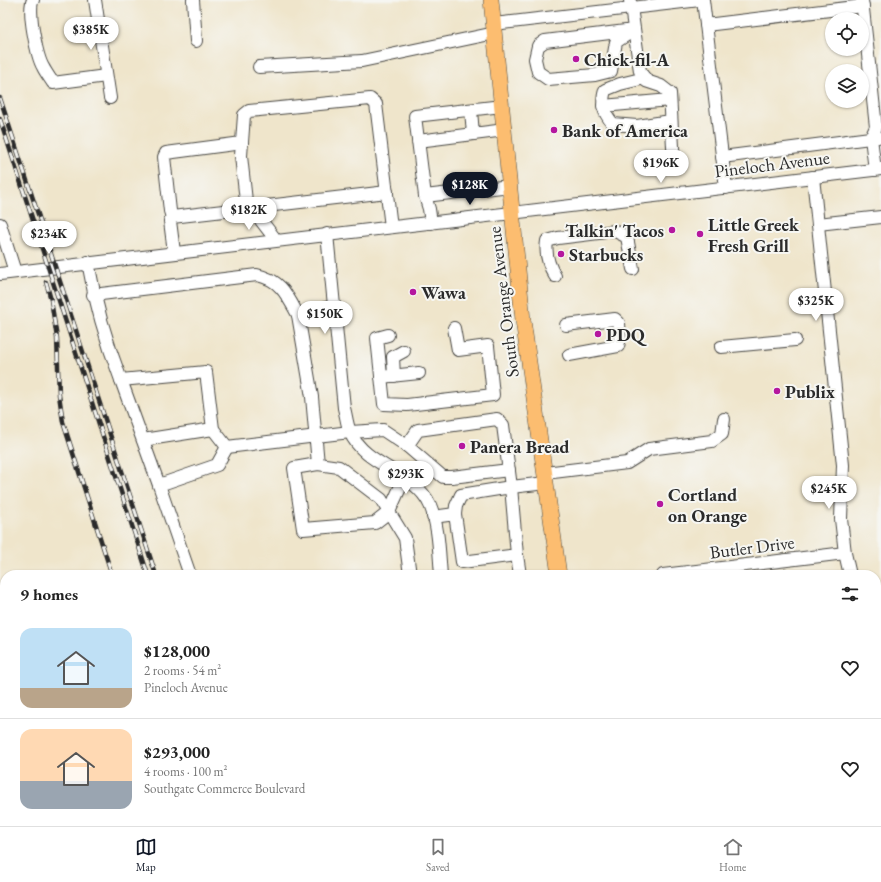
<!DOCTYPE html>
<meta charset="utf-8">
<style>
body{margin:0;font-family:"EB Garamond",serif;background:#f6f6f6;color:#222;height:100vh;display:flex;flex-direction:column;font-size:15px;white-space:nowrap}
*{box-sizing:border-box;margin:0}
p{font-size:13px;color:#767676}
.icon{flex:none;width:22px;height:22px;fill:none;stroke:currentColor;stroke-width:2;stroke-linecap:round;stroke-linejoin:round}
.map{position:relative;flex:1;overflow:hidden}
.side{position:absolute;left:0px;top:570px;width:881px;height:256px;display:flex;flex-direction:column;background:#fff;border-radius:16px 16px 0 0;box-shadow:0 1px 3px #0004}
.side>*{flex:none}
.fabs{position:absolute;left:825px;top:12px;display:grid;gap:8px}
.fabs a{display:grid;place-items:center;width:44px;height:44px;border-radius:50%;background:#fff;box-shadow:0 1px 3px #0004;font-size:20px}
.price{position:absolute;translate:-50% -34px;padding:0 9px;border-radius:14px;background:#fff;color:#222;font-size:13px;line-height:26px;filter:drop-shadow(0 1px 2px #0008)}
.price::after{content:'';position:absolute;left:50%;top:24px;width:12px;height:9px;margin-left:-6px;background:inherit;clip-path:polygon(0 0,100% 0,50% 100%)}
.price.active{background:#111827;color:#fff}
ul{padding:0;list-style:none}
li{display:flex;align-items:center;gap:12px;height:100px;padding:0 20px}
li+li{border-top:1px solid #e0e0e0}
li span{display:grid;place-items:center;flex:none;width:112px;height:80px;border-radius:12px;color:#555}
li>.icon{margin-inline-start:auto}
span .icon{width:48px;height:48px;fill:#fffc;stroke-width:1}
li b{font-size:17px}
h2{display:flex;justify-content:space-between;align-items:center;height:48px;padding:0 20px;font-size:17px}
.menu{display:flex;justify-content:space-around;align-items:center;height:56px;border-top:1px solid #e0e0e0;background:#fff;font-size:11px;color:#767676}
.menu a{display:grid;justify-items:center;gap:2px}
.menu .active{color:#111827}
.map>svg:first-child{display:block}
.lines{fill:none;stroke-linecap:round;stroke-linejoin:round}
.minor-casing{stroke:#484743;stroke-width:14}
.major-casing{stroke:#484743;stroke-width:16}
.minor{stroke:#fff;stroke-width:12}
.major{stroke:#fcbd6f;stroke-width:15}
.rail-casing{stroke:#2b2b2b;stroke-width:4.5}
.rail{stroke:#f6f6f2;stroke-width:3;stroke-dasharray:9;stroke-linecap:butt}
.poi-dot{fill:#b5179e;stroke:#f6f6f2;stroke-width:1.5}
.labels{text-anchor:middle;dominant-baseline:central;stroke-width:4;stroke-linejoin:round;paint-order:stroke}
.poi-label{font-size:18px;font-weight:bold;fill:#2b2b2b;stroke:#f6f6f2;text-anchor:start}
.street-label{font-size:18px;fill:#2b2b2b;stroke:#f6f6f2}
</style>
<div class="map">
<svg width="881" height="826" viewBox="0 0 881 826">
<rect width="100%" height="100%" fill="#f6f6f2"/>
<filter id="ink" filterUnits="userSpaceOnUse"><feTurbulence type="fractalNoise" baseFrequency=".025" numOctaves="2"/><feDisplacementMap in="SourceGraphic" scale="8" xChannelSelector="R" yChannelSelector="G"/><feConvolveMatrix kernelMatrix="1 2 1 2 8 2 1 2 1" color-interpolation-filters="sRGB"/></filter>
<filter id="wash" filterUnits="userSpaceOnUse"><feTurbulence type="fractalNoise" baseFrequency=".012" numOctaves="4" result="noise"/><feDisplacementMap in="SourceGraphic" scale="16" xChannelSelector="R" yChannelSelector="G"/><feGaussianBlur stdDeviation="0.9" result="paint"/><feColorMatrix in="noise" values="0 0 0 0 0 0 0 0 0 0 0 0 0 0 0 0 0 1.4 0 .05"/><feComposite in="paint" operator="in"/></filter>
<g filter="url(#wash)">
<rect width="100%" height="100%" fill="#efe5cb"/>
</g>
<g filter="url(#ink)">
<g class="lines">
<g class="minor-casing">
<g id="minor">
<path d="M33,0C27,9 37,57 43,67C46,73 50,78 53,83L106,76"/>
<path d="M95,0L110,98"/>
<path d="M193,0L196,41"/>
<path d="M630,0L640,71L646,81L661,86L670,93L674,165"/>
<path d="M703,0L726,188"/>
<path d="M862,0L876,127L871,138L875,170"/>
<path d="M494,24L700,0"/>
<path d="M706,25L863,6"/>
<path d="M634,30L616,42L611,71L595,75L548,79L538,72L535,59L538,46L545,41Z"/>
<path d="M259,67L362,61L495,33"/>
<path d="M645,78L620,84L605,90C601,104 603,112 613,124L637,126L671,121"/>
<path d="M603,106L670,100"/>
<path d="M471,110L473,134"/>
<path d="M418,141L505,130"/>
<path d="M722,157L878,137"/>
<path d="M813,177L843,465L841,519L845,553L850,575"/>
<path d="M425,196L510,186"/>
<path d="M172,217L170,211L164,157L166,153L242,143"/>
<path d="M431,223L429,209L425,196L415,116L502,106"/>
<path d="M0,224L15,272"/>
<path d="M818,224L881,217"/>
<path d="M327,234L344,408C346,415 347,425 350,432C365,467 415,471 430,505C439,526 439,553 441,575"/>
<path d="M276,240L246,201L241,156L244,115L249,111L370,99L376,104L391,227"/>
<path d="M174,252L170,221L172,217L387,192"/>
<path d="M88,262C95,303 106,341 121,380L206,372L213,429L227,447"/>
<path d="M0,274L881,169"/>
<path d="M555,276C549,266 545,253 547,241L558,238L615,231L627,237L633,269"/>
<path d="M93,295L257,275C281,280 287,295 298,315L334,306"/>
<path d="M298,315L312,397L318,464L294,468L303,529L375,523L389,512L404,479"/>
<path d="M566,325L615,319L619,323L620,338L618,346L569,355"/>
<path d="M388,335L377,338L384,404L407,405L493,395L488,346L458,350L454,328"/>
<path d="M721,347L795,340"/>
<path d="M394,376L393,357L404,351"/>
<path d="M381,377L419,373"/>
<path d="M121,380L159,485"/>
<path d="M143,440L213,429"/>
<path d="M407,446L418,430L497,419L503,425L511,487L546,483"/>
<path d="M227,447L350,432L383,430L407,446L443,477H452L509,470"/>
<path d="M318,464L339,467L381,499L405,538L410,575"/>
<path d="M545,473L627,463L649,449L712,441L722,434L724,419"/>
<path d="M433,517L455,514L456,506L461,495L511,487L517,555L462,562L455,514"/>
<path d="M517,555L520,575"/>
<path d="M190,575L159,485L217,465L227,447"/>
<path d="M663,575L845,553"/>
<path d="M0,766V767"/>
<path d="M876,774H881"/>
<path d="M151,821L152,826"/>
<path d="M727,821L728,826"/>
<path d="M766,821V826"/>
<path d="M817,821L818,826"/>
<path d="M84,826L83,822L88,821"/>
<path d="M548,826L554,821"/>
</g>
</g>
<g class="major-casing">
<g id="major">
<path d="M491,0L523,320L559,575"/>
<path d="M585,821L586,826"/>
</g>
</g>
<use href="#minor" class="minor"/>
<use href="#major" class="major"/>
<g class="rail-casing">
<g id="rail">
<path d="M0,98L156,575"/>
<path d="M0,119L148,575"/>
<path d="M46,282L51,300L57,338L59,395L63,422L112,575"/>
<path d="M228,821L230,826"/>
<path d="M236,821L238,826"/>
<path d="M245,821L247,826"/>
<path d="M311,826L312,821"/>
</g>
</g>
<use href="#rail" class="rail"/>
</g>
</g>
<g class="poi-dot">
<circle cx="576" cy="59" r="4"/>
<circle cx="554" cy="130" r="4"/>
<circle cx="672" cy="230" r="4"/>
<circle cx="700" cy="234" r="4"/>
<circle cx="561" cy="254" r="4"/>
<circle cx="413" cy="292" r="4"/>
<circle cx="598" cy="334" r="4"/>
<circle cx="777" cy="391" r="4"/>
<circle cx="462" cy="446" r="4"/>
<circle cx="660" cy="504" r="4"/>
</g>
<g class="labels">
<g class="poi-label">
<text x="584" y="59">Chick-fil-A</text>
<text x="562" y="130">Bank of America</text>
<text x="708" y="224">Little Greek<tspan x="708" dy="21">Fresh Grill</tspan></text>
<text x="664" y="230" text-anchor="end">Talkin' Tacos</text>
<text x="569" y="254">Starbucks</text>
<text x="421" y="292">Wawa</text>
<text x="606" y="334">PDQ</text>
<text x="785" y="391">Publix</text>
<text x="470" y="446">Panera Bread</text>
<text x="668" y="494">Cortland<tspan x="668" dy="21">on Orange</tspan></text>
</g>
<g class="street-label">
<text transform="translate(772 164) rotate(-7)">Pineloch Avenue</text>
<text transform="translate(503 302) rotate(-97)">South Orange Avenue</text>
<text transform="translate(752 547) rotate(-7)">Butler Drive</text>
</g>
</g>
</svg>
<div class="fabs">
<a><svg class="icon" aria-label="locate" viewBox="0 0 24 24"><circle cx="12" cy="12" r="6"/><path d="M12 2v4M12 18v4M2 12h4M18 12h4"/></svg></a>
<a><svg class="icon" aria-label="layers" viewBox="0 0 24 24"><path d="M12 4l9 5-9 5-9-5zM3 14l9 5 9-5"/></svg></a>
</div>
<b class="price" style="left:91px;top:51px">$385K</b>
<b class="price" style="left:661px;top:184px">$196K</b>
<b class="price active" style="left:470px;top:206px">$128K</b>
<b class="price" style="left:249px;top:231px">$182K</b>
<b class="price" style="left:49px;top:255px">$234K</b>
<b class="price" style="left:816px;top:322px">$325K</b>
<b class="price" style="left:325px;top:335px">$150K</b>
<b class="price" style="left:406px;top:495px">$293K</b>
<b class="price" style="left:829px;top:510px">$245K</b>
<section class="side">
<h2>9 homes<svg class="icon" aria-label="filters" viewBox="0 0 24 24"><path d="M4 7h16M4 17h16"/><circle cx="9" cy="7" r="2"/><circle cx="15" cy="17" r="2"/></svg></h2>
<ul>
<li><span style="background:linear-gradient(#bfe0f5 75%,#b9a48a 0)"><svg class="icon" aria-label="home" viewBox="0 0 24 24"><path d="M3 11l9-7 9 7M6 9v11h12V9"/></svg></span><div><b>$128,000</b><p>2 rooms · 54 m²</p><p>Pineloch Avenue</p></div><svg class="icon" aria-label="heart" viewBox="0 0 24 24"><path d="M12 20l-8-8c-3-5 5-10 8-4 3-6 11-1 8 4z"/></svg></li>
<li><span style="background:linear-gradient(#ffd9b3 65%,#9aa5b1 0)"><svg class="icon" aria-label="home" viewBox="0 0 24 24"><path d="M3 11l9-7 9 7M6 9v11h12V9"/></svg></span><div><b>$293,000</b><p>4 rooms · 100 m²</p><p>Southgate Commerce Boulevard</p></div><svg class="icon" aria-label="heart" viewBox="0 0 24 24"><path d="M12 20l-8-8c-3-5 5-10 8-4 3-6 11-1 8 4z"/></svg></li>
</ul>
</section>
</div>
<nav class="menu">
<a class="active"><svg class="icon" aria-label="map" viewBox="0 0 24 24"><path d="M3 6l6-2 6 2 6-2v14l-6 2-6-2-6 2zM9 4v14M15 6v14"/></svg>Map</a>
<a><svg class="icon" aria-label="saved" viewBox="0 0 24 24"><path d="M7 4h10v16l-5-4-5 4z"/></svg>Saved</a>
<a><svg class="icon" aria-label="home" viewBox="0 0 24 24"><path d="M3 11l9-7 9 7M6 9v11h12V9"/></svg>Home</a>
</nav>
